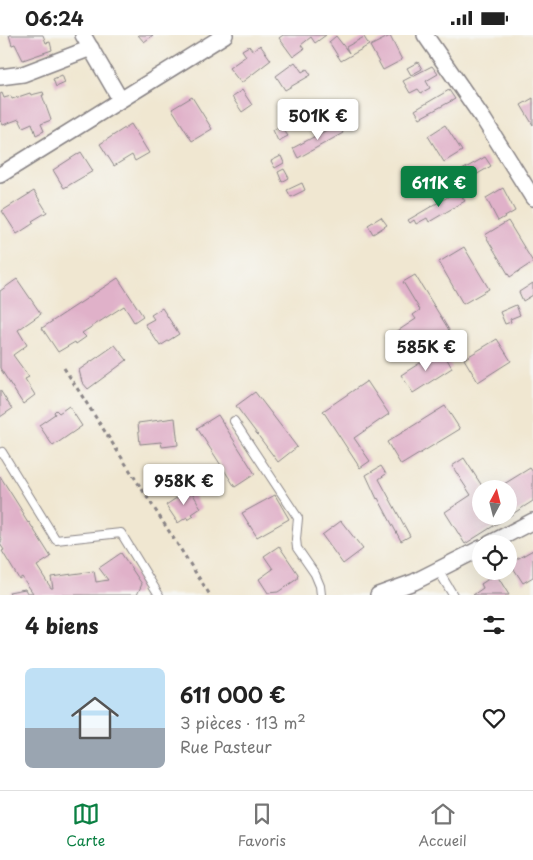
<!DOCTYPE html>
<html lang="fr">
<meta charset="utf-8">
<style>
body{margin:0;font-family:"Playpen Sans",sans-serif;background:#f2f2f2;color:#222;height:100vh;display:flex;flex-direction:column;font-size:19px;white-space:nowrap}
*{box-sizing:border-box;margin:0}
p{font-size:16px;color:#767676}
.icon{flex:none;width:28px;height:28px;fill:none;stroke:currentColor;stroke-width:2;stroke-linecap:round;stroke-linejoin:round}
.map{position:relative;height:560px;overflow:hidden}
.details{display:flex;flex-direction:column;background:#fff;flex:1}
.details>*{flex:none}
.needle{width:32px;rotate:7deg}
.buttons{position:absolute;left:472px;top:445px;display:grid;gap:10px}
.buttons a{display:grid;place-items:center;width:45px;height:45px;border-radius:50%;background:#fff;box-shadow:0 5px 20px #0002;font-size:25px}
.price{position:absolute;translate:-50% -42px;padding:0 11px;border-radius:5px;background:#fff;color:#222;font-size:16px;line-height:32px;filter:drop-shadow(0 1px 2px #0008)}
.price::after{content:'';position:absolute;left:50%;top:30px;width:15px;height:11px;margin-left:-8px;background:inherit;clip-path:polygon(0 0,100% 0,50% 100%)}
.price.selected{background:#0b8043;color:#fff}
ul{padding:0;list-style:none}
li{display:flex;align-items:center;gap:15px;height:125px;padding:0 25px}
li+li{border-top:1px solid #e0e0e0}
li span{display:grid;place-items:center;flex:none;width:140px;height:100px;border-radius:8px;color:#555}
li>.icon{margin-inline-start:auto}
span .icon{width:60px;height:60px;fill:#fffc;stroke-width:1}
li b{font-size:21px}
h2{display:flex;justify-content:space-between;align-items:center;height:60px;padding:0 25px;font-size:21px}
.status{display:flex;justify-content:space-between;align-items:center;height:35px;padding:0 25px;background:#fff;direction:ltr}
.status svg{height:14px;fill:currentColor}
.dock{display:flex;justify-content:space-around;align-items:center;height:70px;border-top:1px solid #e0e0e0;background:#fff;font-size:14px;color:#767676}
.dock a{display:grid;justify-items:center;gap:2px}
.dock .selected{color:#0b8043}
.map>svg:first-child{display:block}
.building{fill:#e0b1c9}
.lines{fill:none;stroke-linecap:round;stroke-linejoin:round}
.lane-casing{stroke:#898486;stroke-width:10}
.street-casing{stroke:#898486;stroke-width:18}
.path{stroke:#898486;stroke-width:3;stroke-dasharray:4 4;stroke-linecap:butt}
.lane{stroke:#fff;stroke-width:8}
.street{stroke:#fff;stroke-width:15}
</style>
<div class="status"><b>06:24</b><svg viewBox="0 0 49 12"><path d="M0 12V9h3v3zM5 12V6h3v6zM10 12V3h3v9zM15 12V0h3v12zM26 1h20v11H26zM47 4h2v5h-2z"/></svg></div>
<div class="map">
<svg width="533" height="560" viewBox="0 0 533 560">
<rect width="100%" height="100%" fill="#f6f6f2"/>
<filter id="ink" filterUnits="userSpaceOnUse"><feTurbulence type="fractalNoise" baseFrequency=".02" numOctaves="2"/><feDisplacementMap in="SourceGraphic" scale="10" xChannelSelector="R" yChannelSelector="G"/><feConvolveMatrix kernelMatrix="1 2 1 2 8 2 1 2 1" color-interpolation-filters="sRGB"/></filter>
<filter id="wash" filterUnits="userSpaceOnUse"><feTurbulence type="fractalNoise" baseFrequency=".0096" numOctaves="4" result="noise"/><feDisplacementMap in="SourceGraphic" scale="20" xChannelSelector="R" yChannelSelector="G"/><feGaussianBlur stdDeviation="1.12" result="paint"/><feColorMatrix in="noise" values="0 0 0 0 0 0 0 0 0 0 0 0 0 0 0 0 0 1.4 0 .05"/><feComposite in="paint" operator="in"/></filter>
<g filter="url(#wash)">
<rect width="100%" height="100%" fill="#f0e7d1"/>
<g id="blocks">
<g class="building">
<path d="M9,0H43L46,8L50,7L52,15L23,25L15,9L12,10Z"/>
<path d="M138,0H153L144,7Z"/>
<path d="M283,0H326L315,8L311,2L301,10L304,14L293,22L279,3Z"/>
<path d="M336,1L349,18L346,12L364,2L369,10L341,26L329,7Z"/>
<path d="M390,1L402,25L383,35L370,11Z"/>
<path d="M260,10L271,25L241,48L229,33L246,21L242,15L249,11L253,16Z"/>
<path d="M295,27L302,37L307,34L311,40L285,55L276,41Z"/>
<path d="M418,27L422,34L411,40L407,33Z"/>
<path d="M432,31L438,39L426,46L430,53L421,58L418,54L410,58L403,46Z"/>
<path d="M62,40L65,48L56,52L53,44Z"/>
<path d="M242,55L252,70L242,77L232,62Z"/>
<path d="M449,55L455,64L420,83L415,75Z"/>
<path d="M43,57L44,60H42L51,85L41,89L44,96L36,100L32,88L23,92L19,84L3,90L1,86L0,87V59L2,58L4,63L11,61L12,64L30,58L31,60Z"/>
<path d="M192,62L212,94L192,106L172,74Z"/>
<path d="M533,63V90L521,70Z"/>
<path d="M131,89L149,118L135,126L132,120L114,131L100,109Z"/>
<path d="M338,89L343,98L298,123L293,113Z"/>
<path d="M445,90L462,116L444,127L428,101Z"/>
<path d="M281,91L288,101L278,106L273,95Z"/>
<path d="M81,117L93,136L64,153L53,135Z"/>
<path d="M281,121L284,128L275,133L271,126Z"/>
<path d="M485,122L491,131L452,154L446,144Z"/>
<path d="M284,134L289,143L282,147L278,137Z"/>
<path d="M302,148L305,155L291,162L287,155Z"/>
<path d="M503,153L515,176L498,186L486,163Z"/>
<path d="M34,156L47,177L32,186L34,188L17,199L2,176Z"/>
<path d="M458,156L465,166L429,187L427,183L416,189L414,185L410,188L408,185Z"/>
<path d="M381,182L387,190L373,199L368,190Z"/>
<path d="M508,186L533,227L510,242L485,200Z"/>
<path d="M464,212L489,254L463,269L439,227Z"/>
<path d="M415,240L449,295L437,302L435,298L408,315L396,297L416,284L413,280L420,275L403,247Z"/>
<path d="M118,243L143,281L134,287L124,271L82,298L86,302L76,309L75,307L58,317L42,293Z"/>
<path d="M17,244L41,279L18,295L27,310L13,320L29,342L25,344L35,360L23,369L0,333V256Z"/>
<path d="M533,248V260L523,266L519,257Z"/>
<path d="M516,270L520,280L510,284L511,287L505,289L500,277Z"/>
<path d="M162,273L179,299L160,311L145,289L154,284L151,280Z"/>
<path d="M497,304L511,326L478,347L464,324Z"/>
<path d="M115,310L127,325L88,354L82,347L79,335Z"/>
<path d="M443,317L452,333L413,358L401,340L428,323L430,325Z"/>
<path d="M367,346L389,379L354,403L370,426L360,433L323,376Z"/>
<path d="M0,355L12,374L0,382Z"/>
<path d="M255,357L297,412L278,427L236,371Z"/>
<path d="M69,371L82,391L53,411L39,390L55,379L54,377L56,375L59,378Z"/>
<path d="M445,371L460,394L401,430L387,407Z"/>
<path d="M218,380L255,439L235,452L197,393Z"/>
<path d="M175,383L178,410L162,412L161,407L140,409L138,388Z"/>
<path d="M464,423L484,454H481V481H509V454H496L530,433L533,437V466L465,509L445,477L471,460L452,431Z"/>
<path d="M381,431L386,439L379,444L410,501L401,506L378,463L377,464L366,440Z"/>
<path d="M216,438L223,449L206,459L199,448Z"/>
<path d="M0,441L24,479L23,480L28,488L29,487L51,522L37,531L51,553H53L51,542L94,536L96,547L108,545L99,533L121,518L142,549L137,560H11L9,557L25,554L27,558H33L22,542L19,544L2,516L4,515L0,509L2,505L0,502Z"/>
<path d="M190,454L201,473L192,479L194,481L188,485L187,482L178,488L166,470Z"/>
<path d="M275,460L289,484L257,502L242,478Z"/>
<path d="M341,486L363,514L343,529L322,500Z"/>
<path d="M279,511L298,539L297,544L278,557L268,558L259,544L273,534L264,521Z"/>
<path d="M533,515V542L523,548L510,528Z"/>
<path d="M496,539L509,560H473L483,553L481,549Z"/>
</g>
</g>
</g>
<g filter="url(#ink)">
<use href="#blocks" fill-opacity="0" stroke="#898486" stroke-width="1"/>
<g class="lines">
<g class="lane-casing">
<g id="lane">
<path d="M234,386L298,483L296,504L297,513L315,539L320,551L321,560"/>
<path d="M0,418L2,417L56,505L121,498L159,560"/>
<path d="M438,535L453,560"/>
</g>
</g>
<g class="street-casing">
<g id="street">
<path d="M83,0L120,64"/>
<path d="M425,0L484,85L533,163"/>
<path d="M0,42L23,39L91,13"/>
<path d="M0,140L225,0"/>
<path d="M489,509L533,486"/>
<path d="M378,560L414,547L481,513"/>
</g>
</g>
<path class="path" d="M64,333L210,560"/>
<use href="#lane" class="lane"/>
<use href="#street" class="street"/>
</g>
</g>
</svg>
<div class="buttons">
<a><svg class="needle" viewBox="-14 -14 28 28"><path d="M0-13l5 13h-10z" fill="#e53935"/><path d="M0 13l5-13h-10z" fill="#767676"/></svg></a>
<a><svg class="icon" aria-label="locate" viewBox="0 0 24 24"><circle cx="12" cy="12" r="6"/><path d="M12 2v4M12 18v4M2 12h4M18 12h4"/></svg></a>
</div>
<b class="price" style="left:318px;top:106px">501K €</b>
<b class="price selected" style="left:439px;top:173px">611K €</b>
<b class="price" style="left:426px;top:337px">585K €</b>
<b class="price" style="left:184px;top:471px">958K €</b>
</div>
<section class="details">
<h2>4 biens<svg class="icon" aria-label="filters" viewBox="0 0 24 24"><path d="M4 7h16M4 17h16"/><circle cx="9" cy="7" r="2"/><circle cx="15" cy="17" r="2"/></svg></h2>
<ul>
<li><span style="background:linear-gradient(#bfe0f5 60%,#9aa5b1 0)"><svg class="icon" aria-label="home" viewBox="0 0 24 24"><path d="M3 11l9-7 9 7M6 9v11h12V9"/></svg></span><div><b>611 000 €</b><p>3 pièces · 113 m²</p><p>Rue Pasteur</p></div><svg class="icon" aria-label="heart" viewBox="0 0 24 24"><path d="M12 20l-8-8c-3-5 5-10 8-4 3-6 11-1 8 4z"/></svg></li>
</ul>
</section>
<nav class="dock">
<a class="selected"><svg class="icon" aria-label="map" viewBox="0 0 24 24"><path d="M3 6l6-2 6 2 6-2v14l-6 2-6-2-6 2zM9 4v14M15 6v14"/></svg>Carte</a>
<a><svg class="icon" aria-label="saved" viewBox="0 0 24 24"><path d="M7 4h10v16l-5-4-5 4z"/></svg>Favoris</a>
<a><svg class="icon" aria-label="home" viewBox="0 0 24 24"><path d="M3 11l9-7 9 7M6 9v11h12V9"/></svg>Accueil</a>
</nav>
